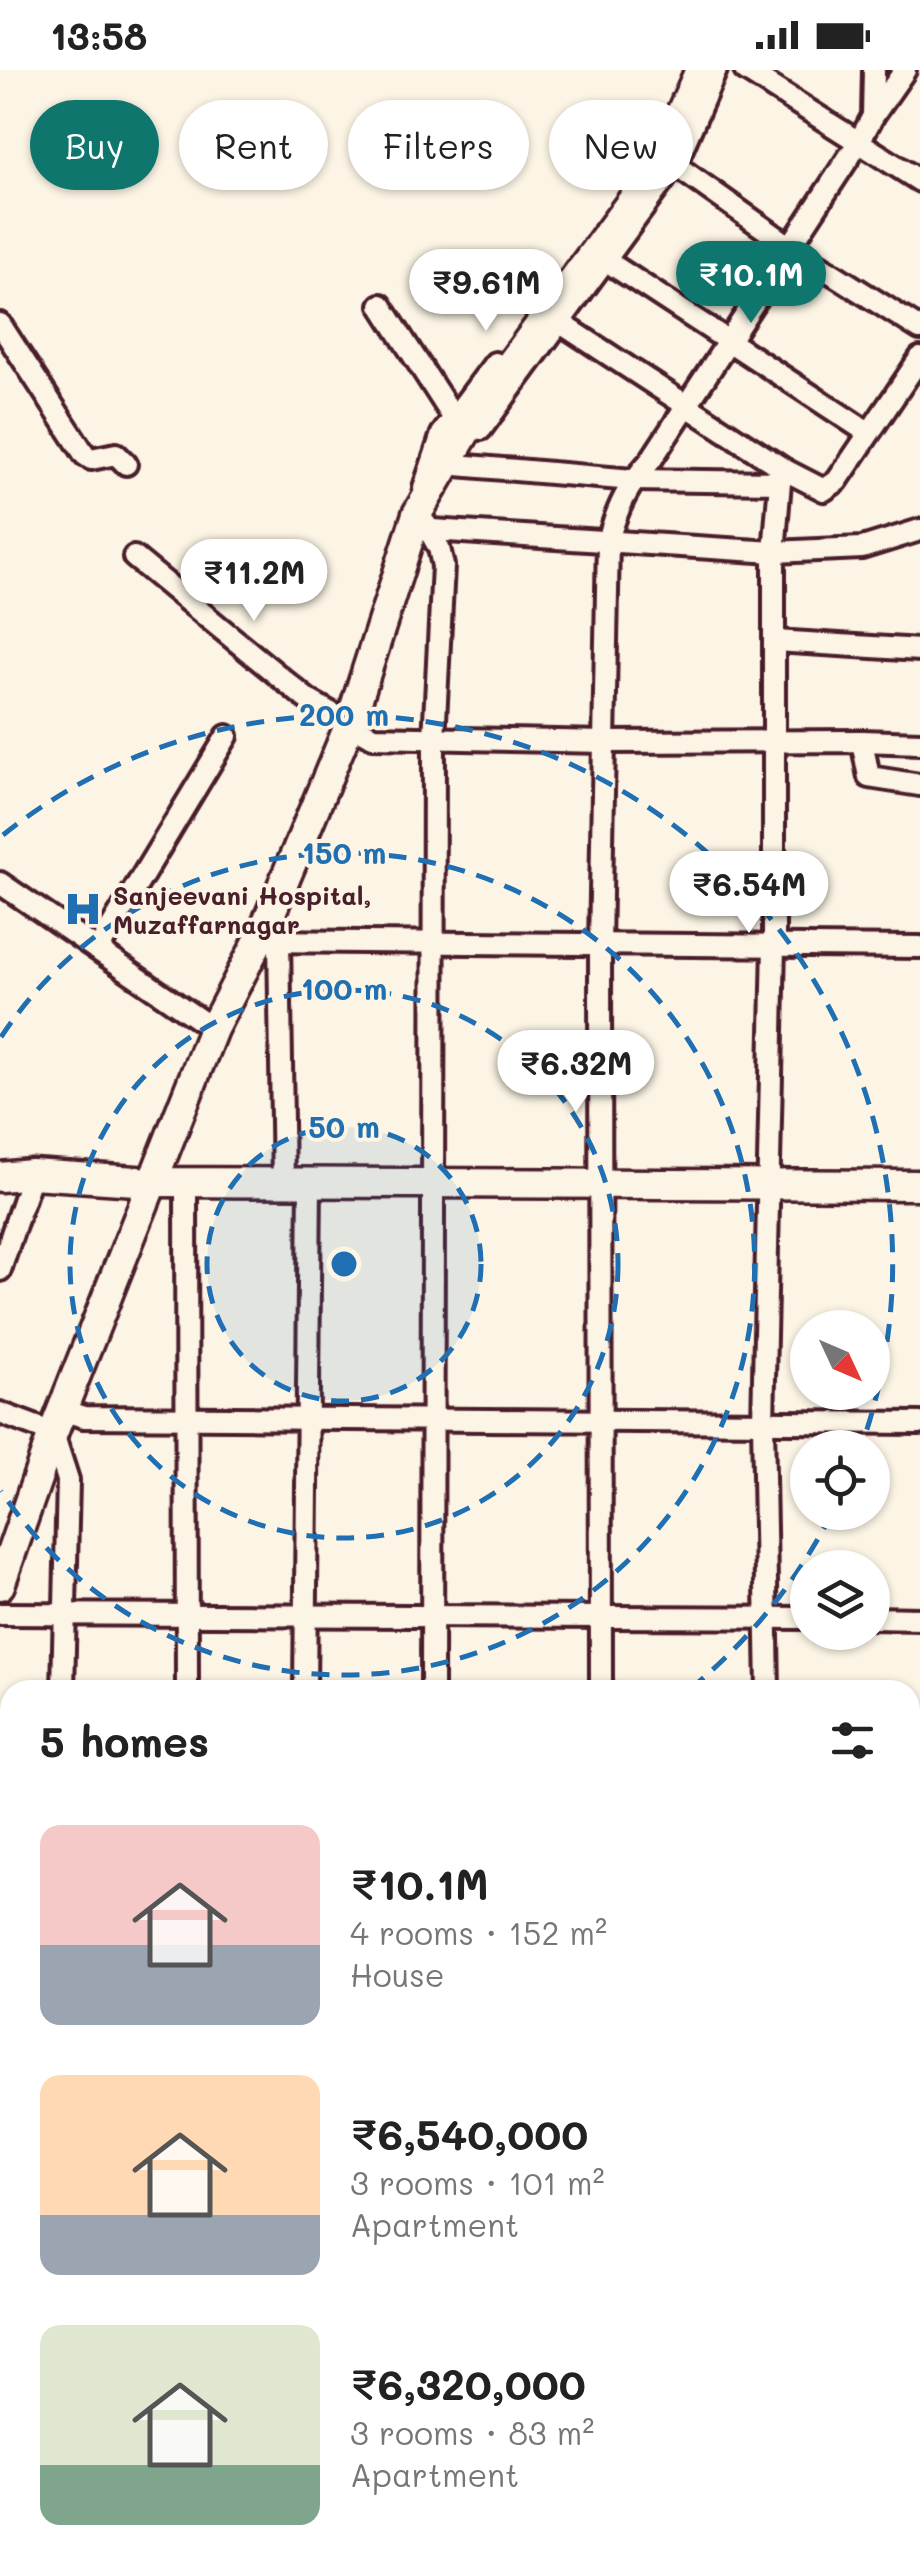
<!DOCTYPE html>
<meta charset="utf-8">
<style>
body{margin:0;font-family:Mali,sans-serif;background:#f6f6f6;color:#222;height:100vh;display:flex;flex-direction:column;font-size:38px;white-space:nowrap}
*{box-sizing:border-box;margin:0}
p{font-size:32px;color:#767676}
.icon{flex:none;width:55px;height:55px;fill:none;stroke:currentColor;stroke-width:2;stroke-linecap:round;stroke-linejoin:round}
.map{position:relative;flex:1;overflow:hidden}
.details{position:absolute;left:0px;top:1610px;width:920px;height:892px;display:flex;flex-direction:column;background:#fff;border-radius:30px 30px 0 0;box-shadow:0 2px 8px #0004}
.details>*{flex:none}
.hud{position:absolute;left:30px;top:30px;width:860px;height:90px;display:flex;gap:20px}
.needle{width:65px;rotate:134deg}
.fabs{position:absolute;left:790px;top:1240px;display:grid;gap:20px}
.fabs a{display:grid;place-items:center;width:100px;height:100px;border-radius:50%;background:#fff;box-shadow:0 2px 8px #0004;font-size:50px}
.price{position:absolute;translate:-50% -85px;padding:0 22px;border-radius:35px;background:#fff;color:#222;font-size:32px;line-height:65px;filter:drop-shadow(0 2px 5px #0008)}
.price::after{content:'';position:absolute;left:50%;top:60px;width:30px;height:22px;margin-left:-15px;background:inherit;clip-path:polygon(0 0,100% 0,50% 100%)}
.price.selected{background:#0f766e;color:#fff}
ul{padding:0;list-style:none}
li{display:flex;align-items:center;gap:30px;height:250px;padding:0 40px}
li span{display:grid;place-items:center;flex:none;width:280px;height:200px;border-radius:20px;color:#555}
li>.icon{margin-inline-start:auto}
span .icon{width:120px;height:120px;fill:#fffc;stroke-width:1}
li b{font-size:42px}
h2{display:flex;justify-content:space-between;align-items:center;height:120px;padding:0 40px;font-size:42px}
.chip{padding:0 35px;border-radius:45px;background:#fff;box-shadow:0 2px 8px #0004;font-size:35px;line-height:90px}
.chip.selected{background:#0f766e;color:#fff}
.status{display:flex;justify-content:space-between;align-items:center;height:70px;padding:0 50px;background:#fff;direction:ltr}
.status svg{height:28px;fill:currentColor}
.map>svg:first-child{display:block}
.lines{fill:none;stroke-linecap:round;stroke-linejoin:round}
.street-casing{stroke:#4a1f2b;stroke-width:28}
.secondary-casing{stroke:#4a1f2b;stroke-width:35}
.street{stroke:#fcf5e5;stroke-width:20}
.secondary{stroke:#fcf5e5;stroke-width:28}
.ring{fill:none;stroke:#1f6fb2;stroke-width:5;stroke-dasharray:18 12}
.labels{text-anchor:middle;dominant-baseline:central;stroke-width:8;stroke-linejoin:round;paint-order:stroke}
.poi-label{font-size:25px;font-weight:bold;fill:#4a1f2b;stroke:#fcf5e5;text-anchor:start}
.centre{fill:#1f6fb2;stroke:#fcf5e5;stroke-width:5}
.ring-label{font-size:30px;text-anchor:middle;font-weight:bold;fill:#1f6fb2;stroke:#fcf5e5;stroke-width:8;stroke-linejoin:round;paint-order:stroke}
</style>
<div class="status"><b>13:58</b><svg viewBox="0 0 49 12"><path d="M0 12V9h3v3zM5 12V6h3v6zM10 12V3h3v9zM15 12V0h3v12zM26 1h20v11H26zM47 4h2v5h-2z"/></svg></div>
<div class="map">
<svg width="920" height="2501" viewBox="0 0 920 2501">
<rect width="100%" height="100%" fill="#fcf5e5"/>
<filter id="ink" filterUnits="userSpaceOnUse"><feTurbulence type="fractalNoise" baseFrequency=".01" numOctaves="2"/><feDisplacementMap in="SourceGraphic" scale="20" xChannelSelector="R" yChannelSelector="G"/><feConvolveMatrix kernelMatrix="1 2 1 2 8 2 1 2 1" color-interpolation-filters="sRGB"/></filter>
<g filter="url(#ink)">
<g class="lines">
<g class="street-casing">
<g id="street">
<path d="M745,0L920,111"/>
<path d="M873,46L905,0"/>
<path d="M675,95L792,178L920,259"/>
<path d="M608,192L867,362"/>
<path d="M381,235L453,347"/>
<path d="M559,252L785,400L824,420L837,411L920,288"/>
<path d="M0,254L85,385L91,389L116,384L126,394"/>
<path d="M481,359L675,95L716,0"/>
<path d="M457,395L633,410L780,412L785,400"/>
<path d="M780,412L774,482L862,478L920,460"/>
<path d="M424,418L442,364L495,293"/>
<path d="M425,453L439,478L443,496L434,669L432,1620"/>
<path d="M432,460L774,482V875L763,1352L768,1620"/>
<path d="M134,487L308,630L373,667L605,672L862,671L869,707L920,715"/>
<path d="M775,571L920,580"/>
<path d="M862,671L920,673"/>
<path d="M0,813L213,959"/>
<path d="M259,871L920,877"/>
<path d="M279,871L283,1112"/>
<path d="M99,878L227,666"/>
<path d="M186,1111L187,1620"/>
<path d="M0,1200L32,1104"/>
<path d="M61,1340L84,1347L920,1353"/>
<path d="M0,1343L53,1363L68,1410L63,1620"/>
<path d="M0,1544L808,1548"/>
<path d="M872,1548L920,1549"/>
<path d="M305,1620L310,1113"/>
<path d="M601,1620L600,874L608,471C617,438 628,415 651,390L860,70L873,46L874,0"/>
<path d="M910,1719L920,1717"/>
<path d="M910,1875L920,1873"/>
<path d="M0,1964H10"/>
<path d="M916,2037L920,2057"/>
<path d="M0,2134L10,2135"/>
<path d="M910,2301L920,2328"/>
<path d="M0,2417L10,2473"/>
<path d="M13,2492L15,2501"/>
<path d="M87,2492L89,2501"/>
<path d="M232,2492L234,2501"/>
<path d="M381,2492L382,2501"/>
<path d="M515,2492L517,2501"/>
<path d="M628,2492L631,2501"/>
<path d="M708,2492L711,2501"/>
<path d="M799,2492L803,2501"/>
<path d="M900,2492L903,2501"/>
</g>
</g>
<g class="secondary-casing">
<g id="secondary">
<path d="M0,1107L32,1104L151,1112L920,1115"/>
<path d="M0,1515L53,1363L213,959L262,864L349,656L417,444L487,326L640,120L665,79L700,0"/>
</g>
</g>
<use href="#street" class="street"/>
<use href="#secondary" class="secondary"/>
</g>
</g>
<circle cx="344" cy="1194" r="137" fill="#1f6fb2" fill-opacity=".12"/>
<g class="ring">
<circle cx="344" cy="1194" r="137"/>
<circle cx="344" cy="1194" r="274"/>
<path d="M1 967A411 411 0 1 1 1 1421"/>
<path d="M832 1443A548 548 0 0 1 689 1620M3 765A548 548 0 0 1 861 1377"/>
</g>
<defs>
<g id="hospital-bare" transform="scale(3)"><path d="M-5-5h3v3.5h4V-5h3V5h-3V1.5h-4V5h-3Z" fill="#1f6fb2" stroke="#fcf5e5" stroke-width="2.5" paint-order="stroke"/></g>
</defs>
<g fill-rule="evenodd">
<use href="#hospital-bare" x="83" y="839"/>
</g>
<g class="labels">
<g class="poi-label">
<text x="113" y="825">Sanjeevani Hospital,<tspan x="113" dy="29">Muzaffarnagar</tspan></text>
</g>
</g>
<circle cx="344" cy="1194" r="15" class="centre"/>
<g class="ring-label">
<text x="344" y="656">200 m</text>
<text x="344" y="794">150 m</text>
<text x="344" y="930">100 m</text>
<text x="344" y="1068">50 m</text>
</g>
</svg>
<div class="fabs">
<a><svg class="needle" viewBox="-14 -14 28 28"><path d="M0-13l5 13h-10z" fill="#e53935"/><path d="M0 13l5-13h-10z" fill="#767676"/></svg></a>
<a><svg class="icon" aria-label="locate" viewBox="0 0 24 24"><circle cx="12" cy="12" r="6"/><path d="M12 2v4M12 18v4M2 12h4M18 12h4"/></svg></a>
<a><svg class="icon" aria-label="layers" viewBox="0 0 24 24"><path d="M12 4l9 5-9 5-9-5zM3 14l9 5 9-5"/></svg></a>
</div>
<b class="price selected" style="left:751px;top:256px">₹10.1M</b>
<b class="price" style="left:486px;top:264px">₹9.61M</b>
<b class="price" style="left:254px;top:554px">₹11.2M</b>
<b class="price" style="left:749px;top:866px">₹6.54M</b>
<b class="price" style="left:576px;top:1045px">₹6.32M</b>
<div class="hud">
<a class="chip selected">Buy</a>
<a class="chip">Rent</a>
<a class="chip">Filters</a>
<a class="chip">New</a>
</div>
<section class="details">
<h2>5 homes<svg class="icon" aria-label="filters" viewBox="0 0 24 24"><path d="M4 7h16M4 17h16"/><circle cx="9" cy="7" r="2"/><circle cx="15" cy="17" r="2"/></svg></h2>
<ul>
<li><span style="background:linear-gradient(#f6c9c9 60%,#9aa5b1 0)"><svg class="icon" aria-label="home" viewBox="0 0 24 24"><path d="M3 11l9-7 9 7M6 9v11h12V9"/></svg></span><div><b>₹10.1M</b><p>4 rooms · 152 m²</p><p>House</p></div></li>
<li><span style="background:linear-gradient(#ffd9b3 70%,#9aa5b1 0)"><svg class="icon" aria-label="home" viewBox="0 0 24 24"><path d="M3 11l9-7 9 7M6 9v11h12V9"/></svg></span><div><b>₹6,540,000</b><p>3 rooms · 101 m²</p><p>Apartment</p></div></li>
<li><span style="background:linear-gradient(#dfe7d0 70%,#7fa58c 0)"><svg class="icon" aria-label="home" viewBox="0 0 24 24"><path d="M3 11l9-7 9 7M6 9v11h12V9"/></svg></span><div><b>₹6,320,000</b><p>3 rooms · 83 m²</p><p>Apartment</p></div></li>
</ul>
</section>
</div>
